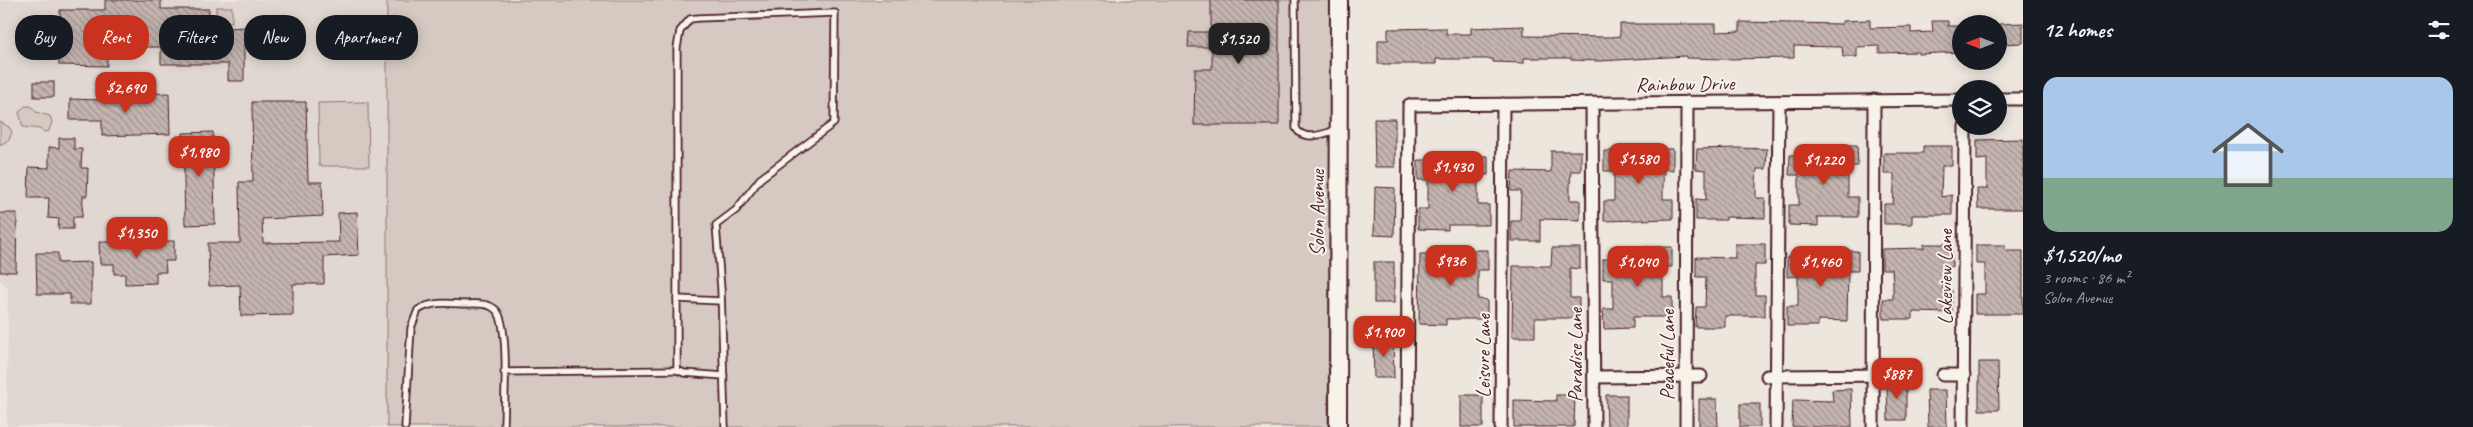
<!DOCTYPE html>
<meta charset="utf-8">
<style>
body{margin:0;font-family:Caveat,sans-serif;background:#242831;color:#f1f3f6;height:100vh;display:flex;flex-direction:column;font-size:19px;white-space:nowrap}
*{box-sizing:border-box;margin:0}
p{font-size:16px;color:#9ea1a6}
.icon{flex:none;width:28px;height:28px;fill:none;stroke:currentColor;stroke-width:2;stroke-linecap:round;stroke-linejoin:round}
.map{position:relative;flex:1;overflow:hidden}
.sheet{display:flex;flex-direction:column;background:#171b24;width:450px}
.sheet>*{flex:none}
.guide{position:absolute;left:15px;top:15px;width:475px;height:45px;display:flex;gap:10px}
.needle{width:32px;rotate:270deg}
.fabs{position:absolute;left:1952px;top:15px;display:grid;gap:10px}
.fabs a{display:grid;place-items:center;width:55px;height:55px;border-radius:50%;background:#171b24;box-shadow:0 2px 12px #0003;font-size:25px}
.price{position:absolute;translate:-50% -42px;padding:0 11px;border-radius:10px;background:#c8321e;color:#fff;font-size:16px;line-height:32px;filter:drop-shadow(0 1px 2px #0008)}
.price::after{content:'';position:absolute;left:50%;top:30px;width:15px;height:11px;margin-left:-8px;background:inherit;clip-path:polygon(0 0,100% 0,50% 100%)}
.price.selected{background:#222;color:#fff}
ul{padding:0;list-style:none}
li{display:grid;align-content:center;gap:10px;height:265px;padding:0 20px}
li span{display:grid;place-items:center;height:155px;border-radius:15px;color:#555}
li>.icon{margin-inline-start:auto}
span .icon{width:90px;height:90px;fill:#fffc;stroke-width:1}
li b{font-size:21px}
h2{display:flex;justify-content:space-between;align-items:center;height:60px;padding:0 20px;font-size:21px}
.pill{padding:0 18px;border-radius:20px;background:#171b24;box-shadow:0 2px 12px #0003;font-size:18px;line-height:45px}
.pill.selected{background:#c8321e;color:#fff}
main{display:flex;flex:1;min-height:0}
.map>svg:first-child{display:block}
.built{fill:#e0d7d0}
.green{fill:#d5c9c2;stroke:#907476}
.building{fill:url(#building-back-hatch);stroke:#4a1f2b}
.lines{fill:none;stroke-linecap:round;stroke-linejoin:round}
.lane-casing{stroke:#4a1f2b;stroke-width:9}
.street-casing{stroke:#4a1f2b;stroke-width:15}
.secondary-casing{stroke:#4a1f2b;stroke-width:20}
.lane{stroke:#f7f3e8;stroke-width:5.5}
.street{stroke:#f7f3e8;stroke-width:11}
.secondary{stroke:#f7f3e8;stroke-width:16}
.labels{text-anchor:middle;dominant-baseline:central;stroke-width:4;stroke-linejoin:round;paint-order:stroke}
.street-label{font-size:20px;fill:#4a1f2b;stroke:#f7f3e8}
</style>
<main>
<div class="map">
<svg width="2023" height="427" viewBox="0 0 2023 427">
<defs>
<pattern id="building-back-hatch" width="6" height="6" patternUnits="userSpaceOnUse" patternTransform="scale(1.25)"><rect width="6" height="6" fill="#c4b5b0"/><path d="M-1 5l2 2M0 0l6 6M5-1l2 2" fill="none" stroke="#a1938f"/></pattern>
</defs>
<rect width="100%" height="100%" fill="#ece6dd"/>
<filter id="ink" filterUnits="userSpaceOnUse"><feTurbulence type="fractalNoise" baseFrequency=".02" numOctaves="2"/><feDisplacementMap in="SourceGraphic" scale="10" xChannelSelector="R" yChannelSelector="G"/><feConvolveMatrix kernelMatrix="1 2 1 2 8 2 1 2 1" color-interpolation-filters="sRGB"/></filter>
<g filter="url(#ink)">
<path class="built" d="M0,0H387V427L7,426L8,287L0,280Z"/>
<g class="green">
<path d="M387,0H1331L1328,427H387Z"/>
<rect x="216" y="7" width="16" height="15"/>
<path d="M368,102L369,166H319L318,103Z"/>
<path d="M25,106H31L36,112L50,116L52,122L49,131L45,132L39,129L23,127L19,112Z"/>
<path d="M0,122L9,127L12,132L9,140L0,145Z"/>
</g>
<g class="building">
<path d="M105,0H161V9H209V29L247,27L248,44H244V81H228V64H161V47H107V66L59,65L60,10H105Z"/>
<path d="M1211,0H1279V125H1194L1195,69H1212V47H1188L1189,32H1211Z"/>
<path d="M1870,20V28L1911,27V33L1933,32L1932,21H1948V26H1961V52L1918,54V52L1879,53V46L1857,47V57H1843L1842,47L1794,46V58L1725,59L1686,58V56L1600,61L1571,60V58H1524V63L1493,62V59H1436V64H1378V40H1388V29L1446,28V34H1471V28L1524,26V36L1611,37L1620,36V24H1716V32L1740,31V22L1842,24V21Z"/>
<path d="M2023,23V43L1999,44V24Z"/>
<rect x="34" y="82" width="20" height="15"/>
<path d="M169,93L170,134L102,136V120H70V99L101,100V95Z"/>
<path d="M252,102H306L308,182H322L323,216L262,219L263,243L339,242L338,213L357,212L359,255L324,257V284H293V315L241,316L240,285L209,286L208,243H240L239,182H253Z"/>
<path d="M1374,119H1395V167H1375Z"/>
<path d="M213,132L215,224L185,225L183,133Z"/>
<path d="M59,138H74V149H82L81,168H88L87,196H83L82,217H73V229H58L59,219L48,218L49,198H28L29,167L49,168V147L59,148Z"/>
<path d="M2023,139V209H1978L1977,189H1987V159L1977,160V140Z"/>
<path d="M1829,145H1857L1858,166H1848V197H1858V217H1818V226L1789,225V205H1799V175H1789L1790,155H1829Z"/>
<path d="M1923,146H1952V166H1942L1941,197L1952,195V215H1912V224H1884V204H1893L1894,187V174H1884V153H1923Z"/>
<path d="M1738,148L1767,149L1766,169H1757L1756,183V198H1765V218L1726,217V220H1696V199L1706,200V170L1696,169L1697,149Z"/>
<path d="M1645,149H1673V170L1664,169L1663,183V199H1673V219L1604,221V201H1614V171H1604V151H1645Z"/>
<path d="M1551,151H1581V171H1571L1570,185V200H1580V220L1540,219V241H1511V221H1520L1521,191H1511L1512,171L1551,172Z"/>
<path d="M1461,156H1488V175H1478V205H1489V225H1448V230L1418,229V209H1428V180H1418V160H1461Z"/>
<path d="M1375,187L1395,188L1394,236L1374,235Z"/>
<path d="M0,213H17L16,272H0Z"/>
<path d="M174,241V261H165L166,272H156V283L125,284V274H114V264H100L99,242Z"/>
<path d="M1735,244H1765V265H1755V295H1765V316H1725V327H1695L1696,307H1705L1706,277H1696V257L1735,258Z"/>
<path d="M1924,244H1952V267H1943V290H1952V313L1913,312V319H1883V299H1893V283L1892,269H1882V249L1924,248Z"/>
<path d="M1976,245H2005V251H2023V314H1975V294H1985V264H1976Z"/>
<path d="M1644,247H1672V267H1663V297H1672V317H1633V328L1604,329L1603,309H1613V279H1603V259H1644Z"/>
<path d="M1552,248H1580V269L1570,268V298H1579V318H1535V337H1512L1513,266H1551Z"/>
<path d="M1458,250H1488V270H1478V299L1487,300V319H1446V325L1419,324L1420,254H1458Z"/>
<path d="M1829,251H1858V271H1848L1847,321L1818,320V326H1787V306H1798V276L1787,277V257H1829Z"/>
<path d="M36,253H58V263L91,262V304H70V294H37Z"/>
<rect x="1374" y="262" width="20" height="41"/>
<path d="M1373,337H1393L1394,378H1374Z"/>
<path d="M1979,362H1998L1999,410H1979Z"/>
<path d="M1901,380H1906V420H1888L1887,383Z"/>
<path d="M1851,389L1852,427H1792L1793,400L1833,401L1832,390Z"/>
<path d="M1927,390H1946L1947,427H1928Z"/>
<rect x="1461" y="395" width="22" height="32"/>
<path d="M1556,395H1575L1574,427H1514V400L1556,401Z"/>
<path d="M1606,395H1627V427H1607Z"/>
<path d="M1699,399H1717L1718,427H1699Z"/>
<rect x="1740" y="404" width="20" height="23"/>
</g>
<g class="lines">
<g class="lane-casing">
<g id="lane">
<path d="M1295,0L1296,128C1303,142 1324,134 1336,130"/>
<path d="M677,299L721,301"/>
<path d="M504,372L677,370"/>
<path d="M724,376L684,373L677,370V48L680,31L690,19L698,18L835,13L834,123L760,179L736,210L716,225L721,289L725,427"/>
<path d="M405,427L411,328L418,310C432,301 447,303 463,304C474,304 488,302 496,310C510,323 504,405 504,427"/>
</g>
</g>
<g class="street-casing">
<g id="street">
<path d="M1999,99H2023"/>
<path d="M1592,103L1594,427"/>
<path d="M1943,375H1964"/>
<path d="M1767,376L1895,375"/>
<path d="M1594,377L1701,376"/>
<path d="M1407,427L1409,105L1961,100"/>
<path d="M1501,427L1503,104"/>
<path d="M1686,427L1687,102"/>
<path d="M1776,427L1779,102"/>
<path d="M1873,427L1874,100"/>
<path d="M1963,427L1965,126"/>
</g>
</g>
<g class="secondary-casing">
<path id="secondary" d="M1338,427L1339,0"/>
</g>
<use href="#lane" class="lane"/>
<use href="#street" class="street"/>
<use href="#secondary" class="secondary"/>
</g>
</g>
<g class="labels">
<g class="street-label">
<text transform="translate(1685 84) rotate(-1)">Rainbow Drive</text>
<text transform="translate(1317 213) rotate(-90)">Solon Avenue</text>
<text transform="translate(1945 277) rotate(-90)">Lakeview Lane</text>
<text transform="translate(1575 355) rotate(-90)">Paradise Lane</text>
<text transform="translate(1667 355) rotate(-90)">Peaceful Lane</text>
<text transform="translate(1483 356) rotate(-90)">Leisure Lane</text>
</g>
</g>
</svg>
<div class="fabs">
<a><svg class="needle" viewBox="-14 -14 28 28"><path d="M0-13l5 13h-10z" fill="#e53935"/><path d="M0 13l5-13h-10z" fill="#9ea1a6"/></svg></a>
<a><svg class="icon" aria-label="layers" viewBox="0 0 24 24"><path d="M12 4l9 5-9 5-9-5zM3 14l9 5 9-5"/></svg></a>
</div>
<b class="price selected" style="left:1239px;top:65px">$1,520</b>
<b class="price" style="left:126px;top:114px">$2,690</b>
<b class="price" style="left:199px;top:178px">$1,980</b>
<b class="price" style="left:1639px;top:185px">$1,580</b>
<b class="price" style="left:1824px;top:186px">$1,220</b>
<b class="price" style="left:1453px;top:193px">$1,430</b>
<b class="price" style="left:137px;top:259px">$1,350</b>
<b class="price" style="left:1451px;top:287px">$936</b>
<b class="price" style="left:1638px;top:288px">$1,040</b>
<b class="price" style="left:1821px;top:288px">$1,460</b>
<b class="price" style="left:1384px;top:358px">$1,900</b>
<b class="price" style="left:1897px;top:400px">$887</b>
<div class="guide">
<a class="pill">Buy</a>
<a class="pill selected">Rent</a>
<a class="pill">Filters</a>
<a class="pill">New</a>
<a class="pill">Apartment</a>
</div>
</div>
<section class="sheet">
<h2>12 homes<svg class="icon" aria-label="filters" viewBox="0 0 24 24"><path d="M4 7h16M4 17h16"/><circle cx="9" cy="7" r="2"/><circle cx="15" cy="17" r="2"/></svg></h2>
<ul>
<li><span style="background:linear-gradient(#a9c7e8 65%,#7fa58c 0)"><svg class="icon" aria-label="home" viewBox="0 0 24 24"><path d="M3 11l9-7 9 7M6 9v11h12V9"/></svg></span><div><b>$1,520/mo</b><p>3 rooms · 86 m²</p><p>Solon Avenue</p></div></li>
</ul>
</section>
</main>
